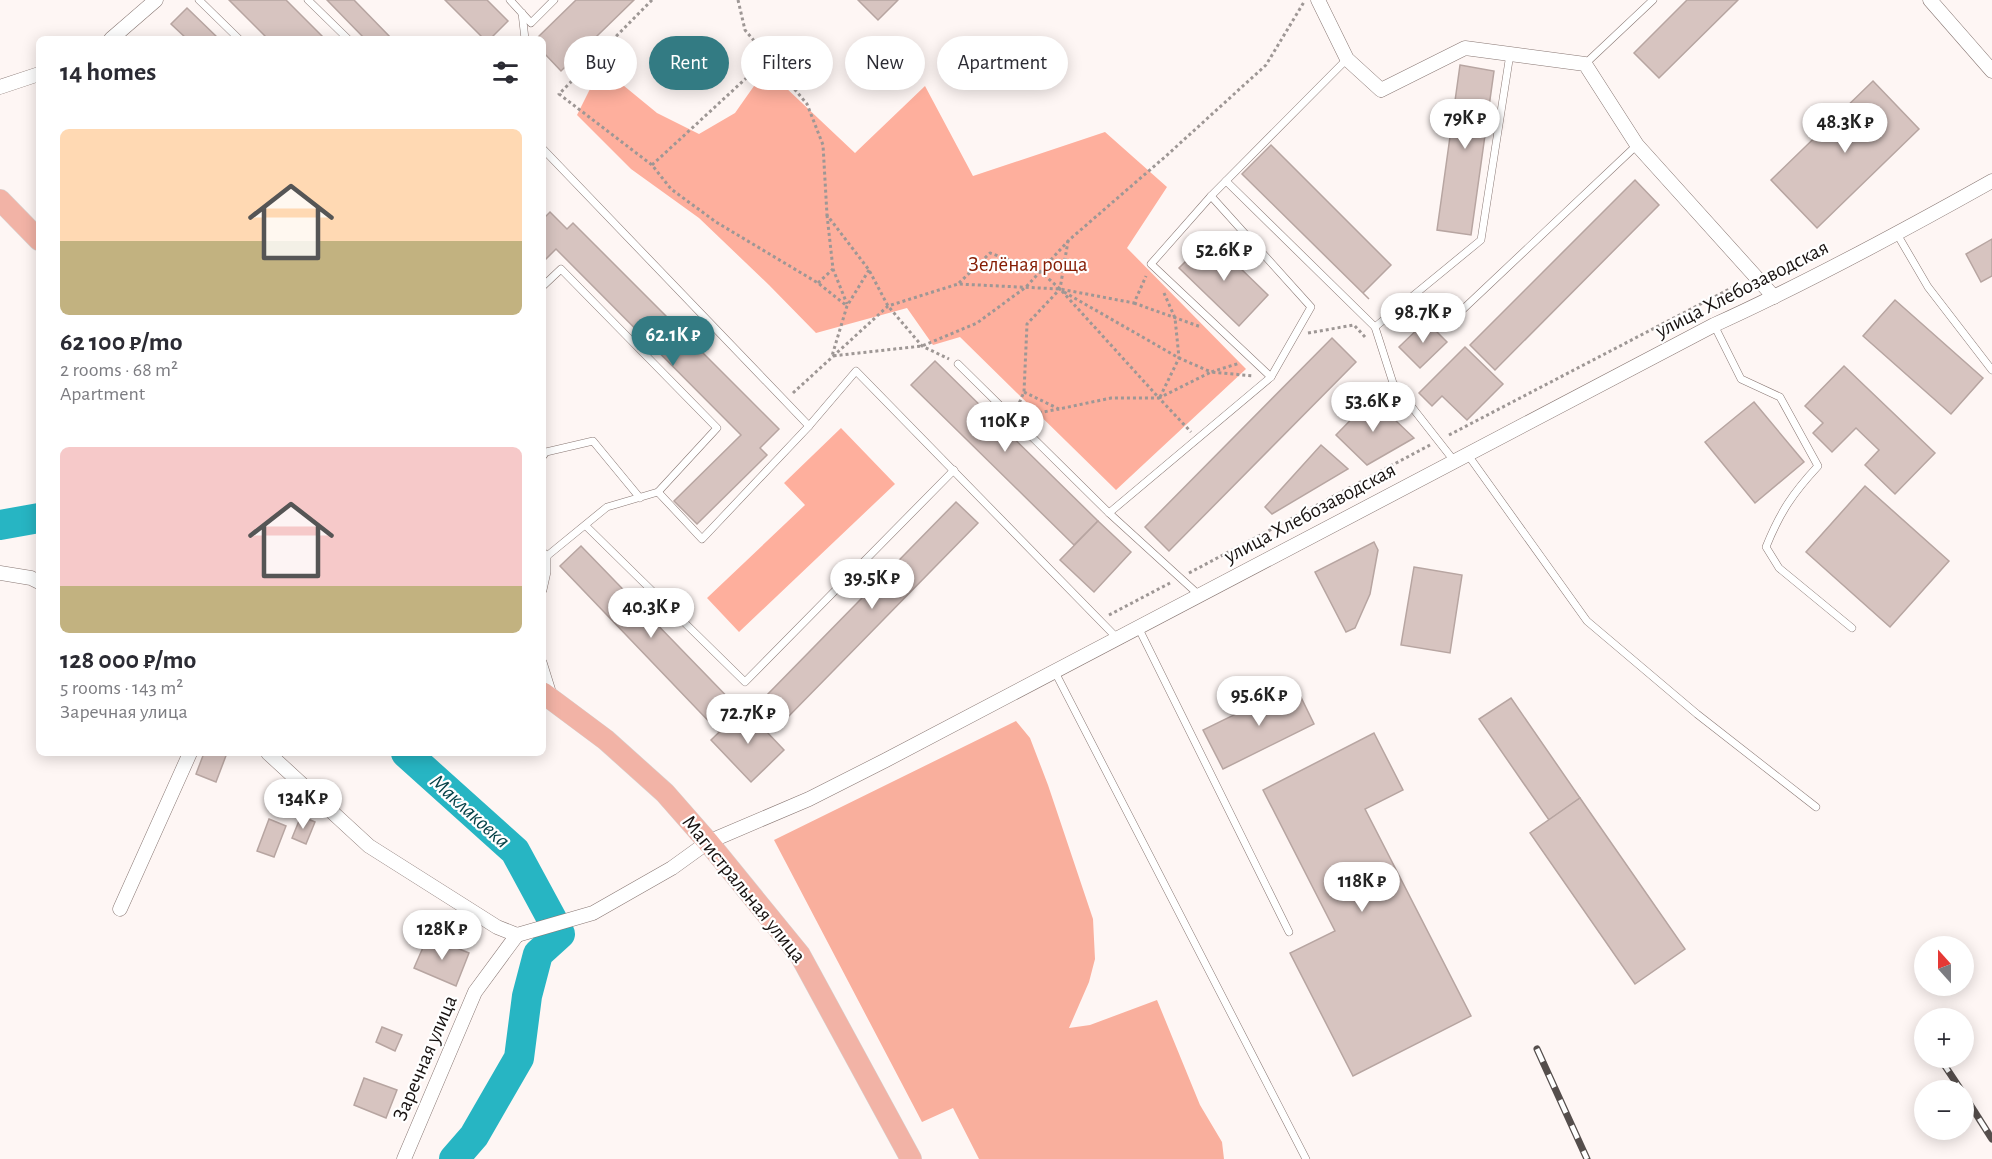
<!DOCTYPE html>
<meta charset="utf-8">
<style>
body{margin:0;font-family:"Alegreya Sans",sans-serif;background:#f7f7f7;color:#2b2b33;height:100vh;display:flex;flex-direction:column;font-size:22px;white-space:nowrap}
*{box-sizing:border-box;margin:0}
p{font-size:20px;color:#7c7c81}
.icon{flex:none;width:33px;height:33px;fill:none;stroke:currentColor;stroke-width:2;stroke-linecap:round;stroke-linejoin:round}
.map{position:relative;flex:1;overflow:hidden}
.panel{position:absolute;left:36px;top:36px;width:510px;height:720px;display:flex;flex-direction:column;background:#fff;border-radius:9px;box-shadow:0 3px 15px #0003}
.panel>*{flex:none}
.top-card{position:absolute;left:564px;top:36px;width:570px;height:54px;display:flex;gap:12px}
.needle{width:39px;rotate:339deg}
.buttons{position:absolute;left:1914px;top:936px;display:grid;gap:12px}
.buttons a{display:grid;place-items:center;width:60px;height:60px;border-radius:50%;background:#fff;box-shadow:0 3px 15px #0003;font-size:30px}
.price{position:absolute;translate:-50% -51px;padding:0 14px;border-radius:21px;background:#fff;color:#222;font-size:20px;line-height:39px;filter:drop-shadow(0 2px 3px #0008)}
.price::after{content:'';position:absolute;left:50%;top:36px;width:18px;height:14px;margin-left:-9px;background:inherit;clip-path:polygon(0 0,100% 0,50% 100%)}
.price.selected{background:#337b83;color:#fff}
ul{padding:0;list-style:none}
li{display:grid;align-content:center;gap:12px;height:318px;padding:0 24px}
li span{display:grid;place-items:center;height:186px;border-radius:9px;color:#555}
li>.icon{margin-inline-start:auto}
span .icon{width:108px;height:108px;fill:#fffc;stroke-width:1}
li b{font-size:26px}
h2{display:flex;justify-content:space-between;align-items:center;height:72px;padding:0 24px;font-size:26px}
.pill{padding:0 21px;border-radius:27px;background:#fff;box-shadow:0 3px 15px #0003;font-size:21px;line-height:54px}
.pill.selected{background:#337b83;color:#fff}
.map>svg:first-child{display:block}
.green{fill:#feaf9d}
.forest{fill:#f9af9d}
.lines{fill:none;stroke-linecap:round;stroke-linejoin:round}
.river{stroke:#27b5c3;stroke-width:30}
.building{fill:#d7c4c0;stroke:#b7a5a1;stroke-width:1.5}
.lane-casing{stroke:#887773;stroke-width:8}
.street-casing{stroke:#887773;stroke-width:15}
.primary-casing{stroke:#d6d5d4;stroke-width:22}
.path{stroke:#9e9795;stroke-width:3;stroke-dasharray:3 3;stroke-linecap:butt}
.lane{stroke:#fff;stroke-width:7}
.street{stroke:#fff;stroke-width:14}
.primary{stroke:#f2b3a6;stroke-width:21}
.rail-casing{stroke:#554e4c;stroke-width:7}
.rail{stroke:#fff;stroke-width:4.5;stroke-dasharray:14;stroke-linecap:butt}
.labels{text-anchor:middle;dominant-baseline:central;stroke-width:4.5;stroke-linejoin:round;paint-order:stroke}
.park-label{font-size:21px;fill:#851c03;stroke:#fff}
.street-label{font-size:21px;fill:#191311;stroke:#fff}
.water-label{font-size:22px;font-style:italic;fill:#07444a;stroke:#fff}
</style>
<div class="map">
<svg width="1992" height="1159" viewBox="0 0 1992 1159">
<rect width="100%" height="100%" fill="#fef6f4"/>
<g class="green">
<path d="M601,67L657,113L699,134L735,113L766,69L855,153L925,86L973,176L1105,132L1167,187L1127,248L1246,369L1116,490L960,337L933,345L907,308L816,333L769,285L699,218L631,169L577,115Z"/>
<path d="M841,428L895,484L739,632L707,598L805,505L784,483Z"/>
</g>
<path class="forest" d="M1016,721L1030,738L1048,785L1093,919L1095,959L1089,982L1069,1028L1090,1025L1157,1000L1200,1105L1222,1142L1224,1159H979L953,1108L922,1122L774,840Z"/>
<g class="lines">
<g class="river">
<path d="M0,525L39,518"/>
<path d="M406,753L515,851L560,934L538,954L527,996L519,1058L474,1136L454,1159"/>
</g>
</g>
<g class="building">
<path d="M229,0H286L325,39H268Z"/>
<path d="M327,0H354L392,39H365Z"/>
<path d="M445,0H487L508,21L490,39H484Z"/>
<path d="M576,0H634L561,71L543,52V39H536Z"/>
<path d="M858,0H898L878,20Z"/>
<path d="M1687,0H1738L1659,78L1634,53Z"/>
<path d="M187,8L219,39H187L171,24Z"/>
<path d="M1460,65L1494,71L1471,235L1437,230Z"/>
<path d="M1873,81L1919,129L1817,228L1771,180Z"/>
<path d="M1271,145L1391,265L1363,293L1369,299L1242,174Z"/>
<path d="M1635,180L1659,205L1495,370L1470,345Z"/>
<path d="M550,212L567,229L573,223L779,429L760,448L767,455L697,524L674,501L741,435L556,249L543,262V219Z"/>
<path d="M1209,238L1268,295L1239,326L1179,268Z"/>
<path d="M1992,239V276L1981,282L1966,254Z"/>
<path d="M1895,300L1983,378L1951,414L1863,336Z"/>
<path d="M1426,321L1447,342L1420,368L1399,347Z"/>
<path d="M1332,338L1356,362L1169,551L1145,527Z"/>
<path d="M1465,347L1503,384L1467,420L1442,396L1432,406L1419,393Z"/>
<path d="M935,361L1098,521L1074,545L911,385Z"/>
<path d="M1844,366L1935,453L1895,494L1865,465L1879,450L1856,428L1832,452L1813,433L1823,423L1805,406Z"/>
<path d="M1372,398L1414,438L1367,465L1336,435Z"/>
<path d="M1754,402L1804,462L1755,503L1705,442Z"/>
<path d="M1321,445L1348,469L1272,514L1265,507Z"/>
<path d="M1865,486L1949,561L1890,627L1806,552Z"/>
<path d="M956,502L978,523L787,718L765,697Z"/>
<path d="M1098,521L1131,552L1094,592L1060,560Z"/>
<path d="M1374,542L1378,550L1370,594L1355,628L1346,632L1315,572Z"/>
<path d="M581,546L741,711L719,732L560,566Z"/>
<path d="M1414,567L1462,575L1450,653L1401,645Z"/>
<path d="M1295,685L1314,724L1223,769L1203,730Z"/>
<path d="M1511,698L1580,798L1549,820L1479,719Z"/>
<path d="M744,708L784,750L751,782L711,740Z"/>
<path d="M1374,733L1403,790L1365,809L1471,1016L1353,1076L1290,953L1335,931L1263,790Z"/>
<path d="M204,753H227L216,782L196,774Z"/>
<path d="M1580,798L1685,949L1635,984L1530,833Z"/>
<path d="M301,816L315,822L306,844L292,838Z"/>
<path d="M269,819L286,826L274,857L257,851Z"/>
<path d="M428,936L469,953L456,986L414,968Z"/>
<path d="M382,1027L402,1035L395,1051L376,1042Z"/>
<path d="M364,1078L397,1090L386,1118L354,1105Z"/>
</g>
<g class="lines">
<g class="lane-casing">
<g id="lane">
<path d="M199,0L239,39"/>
<path d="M308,0L348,39"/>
<path d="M510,0L531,23L554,0"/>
<path d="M522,13L525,39"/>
<path d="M1585,64L1653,0"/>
<path d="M543,149L809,426"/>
<path d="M1226,181L1375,327L1393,383L1455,462"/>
<path d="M1211,196L1151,264L1271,377"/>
<path d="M1897,234L1928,287L1992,370"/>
<path d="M543,286L561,269L717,428L658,492L607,507L547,556"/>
<path d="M1459,313L1637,145"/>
<path d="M1714,325L1741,379L1780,397L1818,466C1793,493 1780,512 1766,547L1779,568L1852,628"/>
<path d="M1375,327L1481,240L1510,54"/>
<path d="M958,364L1109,513L1199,595"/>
<path d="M1468,455L1587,621L1697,714L1816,807"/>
<path d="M543,456L546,452L593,441L640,498"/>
<path d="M658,492L702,539L809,426L856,371L1118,639"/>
<path d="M1109,513L1271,377L1311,307L1211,196L1347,59"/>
<path d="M586,526L745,682L954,470"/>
<path d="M543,552L547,556V572L543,590"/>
<path d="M1139,629L1289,932"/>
<path d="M543,662L553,694"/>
<path d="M1055,672L1306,1159"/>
</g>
</g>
<g class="street-casing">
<g id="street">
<path d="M1318,0L1347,59L1381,90L1465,48L1585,64L1637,145L1774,297"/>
<path d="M1930,0L1992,71"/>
<path d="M111,39L156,0"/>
<path d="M0,87L39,74"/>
<path d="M0,573L31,578L39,582"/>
<path d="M268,753L369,846L497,927L517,935"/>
<path d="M120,909L190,753"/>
<path d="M517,935L593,913L672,868L708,842L809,799L886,760L1714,325C1809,282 1901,232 1992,181"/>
<path d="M404,1159L475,992L517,935"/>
</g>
</g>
<g class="primary-casing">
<g id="primary">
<path d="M0,200L39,240"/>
<path d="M543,693L606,740L665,793L708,842L800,955L911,1159"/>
</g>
</g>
<g class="path">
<path d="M652,0L559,94L652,165L671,189L716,222L818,283L847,306"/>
<path d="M738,0L745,30L807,104L823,145L827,215L869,270L888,306L922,346L949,359"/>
<path d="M652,165L768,58"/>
<path d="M827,215L833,269L847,304"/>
<path d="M869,270L847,306L832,356L922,346L977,323L1026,287L1069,240L1166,156L1266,65L1304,2"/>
<path d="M818,283L833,269"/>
<path d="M959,283L990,253L1040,271L1060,289L1159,398L1211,372L1254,376"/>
<path d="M1064,292L1179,358L1211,372L1240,363"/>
<path d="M1134,303L1201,327"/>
<path d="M1308,333L1354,325L1365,337"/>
<path d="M1024,392L1059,409L1111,398H1159L1191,432"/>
<path d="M793,393L888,306L958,284L1060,289L1134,303L1146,276"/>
<path d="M1160,397L1179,358L1175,318L1164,293"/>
<path d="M1017,408L1024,392L1027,324L1060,289L1068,241"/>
<path d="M1027,415L1059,409"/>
<path d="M1449,435L1741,283"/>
<path d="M1189,573L1430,445"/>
<path d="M1109,615L1170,583"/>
</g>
<use href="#lane" class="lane"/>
<use href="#street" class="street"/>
<use href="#primary" class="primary"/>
<g class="rail-casing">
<g id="rail">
<path d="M1537,1049L1587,1159"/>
<path d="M1941,1060L1961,1090"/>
<path d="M1964,1095L1992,1139"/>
</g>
</g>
<use href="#rail" class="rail"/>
</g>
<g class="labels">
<g class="park-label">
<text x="1028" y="264">Зелёная роща</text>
</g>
<g class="street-label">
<text transform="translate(1742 289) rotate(-27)">улица Хлебозаводская</text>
<text transform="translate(1310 513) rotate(-28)">улица Хлебозаводская</text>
<text transform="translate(744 889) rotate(51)">Магистральная улица</text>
<text transform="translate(425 1058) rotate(-67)">Заречная улица</text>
</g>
<g class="water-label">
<text transform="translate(470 811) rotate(42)">Маклаковка</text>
</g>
</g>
</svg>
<div class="buttons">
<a><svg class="needle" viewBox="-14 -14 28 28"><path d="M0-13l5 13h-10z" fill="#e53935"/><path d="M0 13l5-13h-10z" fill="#7c7c81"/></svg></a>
<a>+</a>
<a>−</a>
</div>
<b class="price" style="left:1465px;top:150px">79K ₽</b>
<b class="price" style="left:1845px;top:154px">48.3K ₽</b>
<b class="price" style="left:1224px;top:282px">52.6K ₽</b>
<b class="price" style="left:1423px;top:344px">98.7K ₽</b>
<b class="price selected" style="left:673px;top:367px">62.1K ₽</b>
<b class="price" style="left:1373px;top:433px">53.6K ₽</b>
<b class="price" style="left:1005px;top:453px">110K ₽</b>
<b class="price" style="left:872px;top:610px">39.5K ₽</b>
<b class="price" style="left:651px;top:639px">40.3K ₽</b>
<b class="price" style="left:1259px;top:727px">95.6K ₽</b>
<b class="price" style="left:748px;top:745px">72.7K ₽</b>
<b class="price" style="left:303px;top:830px">134K ₽</b>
<b class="price" style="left:1362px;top:913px">118K ₽</b>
<b class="price" style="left:442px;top:961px">128K ₽</b>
<div class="top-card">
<a class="pill">Buy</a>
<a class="pill selected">Rent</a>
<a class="pill">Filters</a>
<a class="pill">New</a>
<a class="pill">Apartment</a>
</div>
<section class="panel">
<h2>14 homes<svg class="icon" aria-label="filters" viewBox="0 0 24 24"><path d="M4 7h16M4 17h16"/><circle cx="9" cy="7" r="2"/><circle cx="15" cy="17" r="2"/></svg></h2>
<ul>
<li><span style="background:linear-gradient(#ffd9b3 60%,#c2b280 0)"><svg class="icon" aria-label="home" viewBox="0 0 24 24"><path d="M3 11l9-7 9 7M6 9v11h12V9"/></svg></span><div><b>62 100 ₽/mo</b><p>2 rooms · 68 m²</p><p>Apartment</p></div></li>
<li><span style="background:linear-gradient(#f6c9c9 75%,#c2b280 0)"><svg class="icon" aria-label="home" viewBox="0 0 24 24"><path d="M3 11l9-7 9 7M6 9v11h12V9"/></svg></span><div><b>128 000 ₽/mo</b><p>5 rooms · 143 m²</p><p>Заречная улица</p></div></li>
</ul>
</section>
</div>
